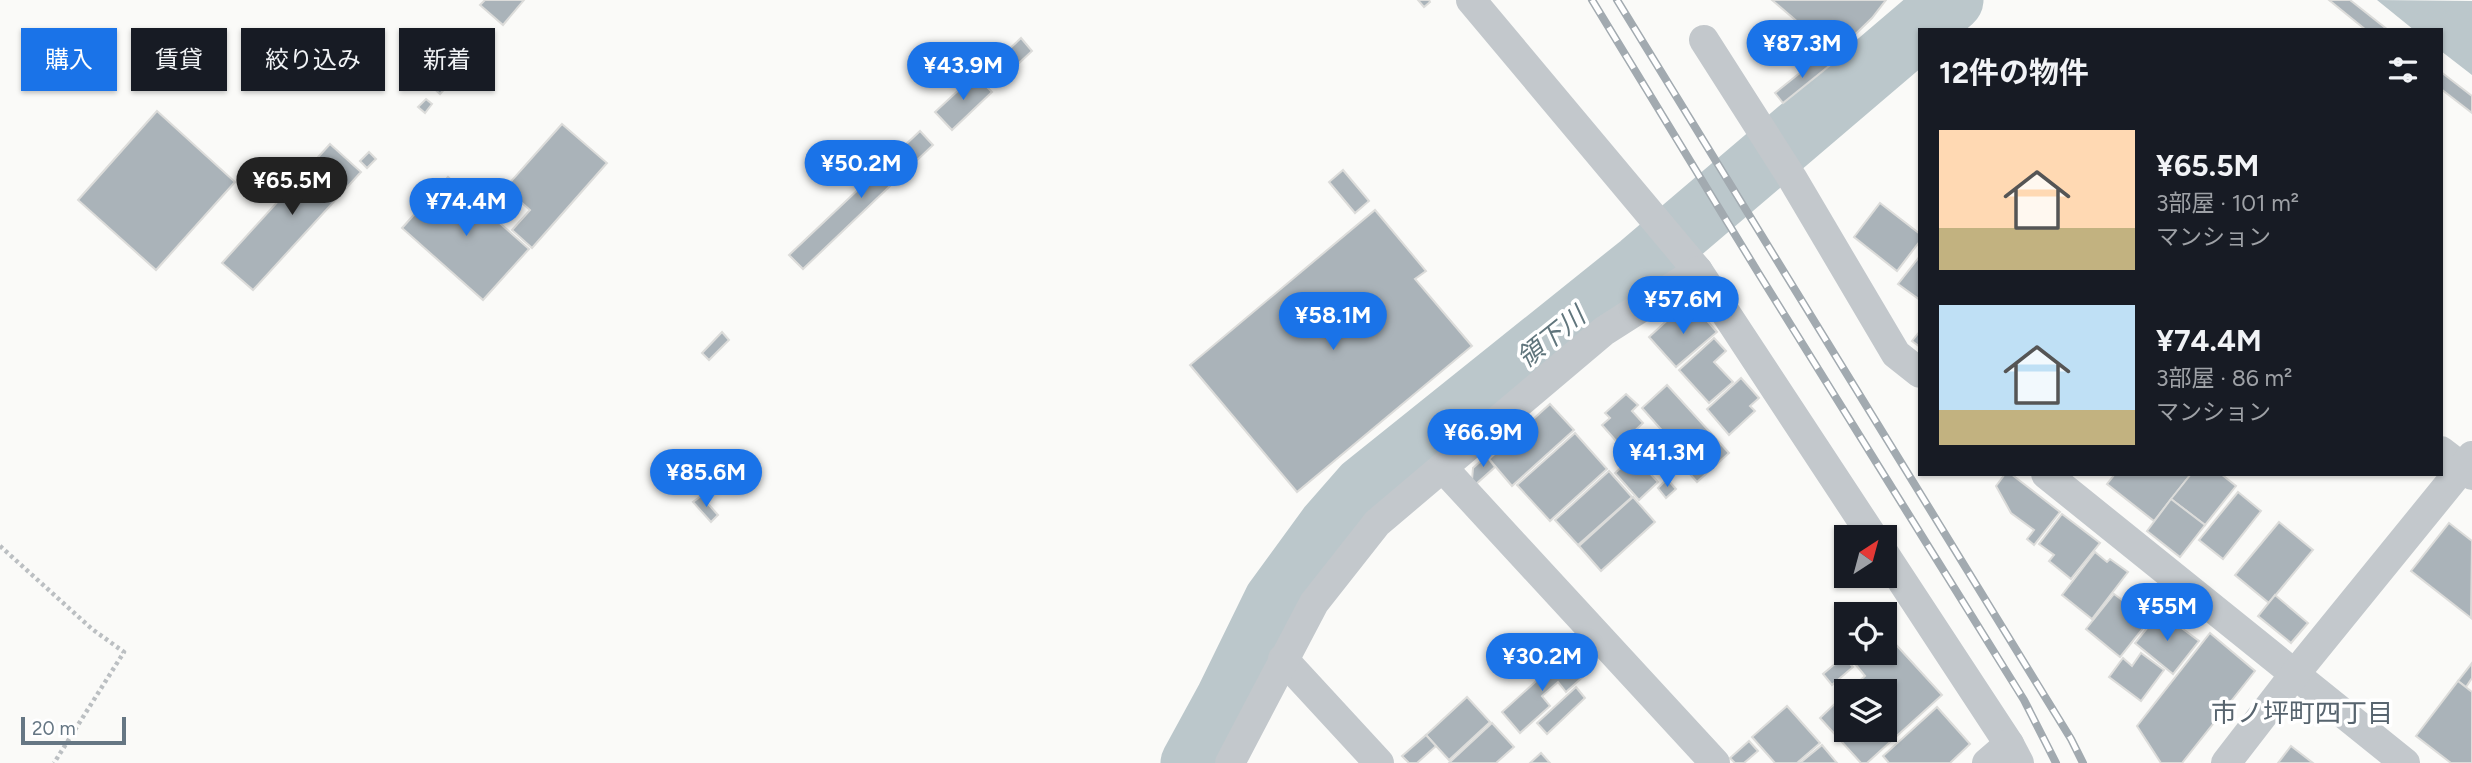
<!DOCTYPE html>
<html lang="ja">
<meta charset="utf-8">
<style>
body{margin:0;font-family:Figtree,"Noto Sans JP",sans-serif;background:#20242c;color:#f1f3f6;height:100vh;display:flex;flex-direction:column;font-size:26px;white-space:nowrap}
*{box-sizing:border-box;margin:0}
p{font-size:23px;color:#9ea1a6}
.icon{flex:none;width:38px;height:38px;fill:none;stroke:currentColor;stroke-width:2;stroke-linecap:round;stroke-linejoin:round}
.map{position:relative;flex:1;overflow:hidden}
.details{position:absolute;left:1918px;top:28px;width:525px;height:448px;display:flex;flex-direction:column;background:#171b24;border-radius:0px;box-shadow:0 2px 5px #0004}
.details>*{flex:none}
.banner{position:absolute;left:21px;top:28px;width:665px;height:63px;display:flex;gap:14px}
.needle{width:46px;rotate:36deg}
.tools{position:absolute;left:1834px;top:525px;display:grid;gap:14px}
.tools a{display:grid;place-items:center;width:63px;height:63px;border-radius:0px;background:#171b24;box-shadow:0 2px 5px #0004;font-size:35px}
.scale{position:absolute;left:21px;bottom:18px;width:105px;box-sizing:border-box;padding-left:7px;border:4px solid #657683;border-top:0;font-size:19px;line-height:24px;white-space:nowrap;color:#657683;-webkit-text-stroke:5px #fff;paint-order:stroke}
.price{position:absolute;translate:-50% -60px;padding:0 16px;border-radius:24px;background:#1a73e8;color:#fff;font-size:23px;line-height:46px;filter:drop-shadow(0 2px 4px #0008)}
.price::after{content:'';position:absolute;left:50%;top:42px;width:21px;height:16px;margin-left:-10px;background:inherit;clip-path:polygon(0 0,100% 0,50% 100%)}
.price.current{background:#222;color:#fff}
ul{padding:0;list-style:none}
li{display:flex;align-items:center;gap:21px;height:175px;padding:0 21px}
li span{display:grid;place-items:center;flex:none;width:196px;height:140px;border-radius:0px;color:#555}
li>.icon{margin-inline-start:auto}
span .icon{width:84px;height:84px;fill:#fffc;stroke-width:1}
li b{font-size:30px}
h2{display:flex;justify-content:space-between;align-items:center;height:84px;padding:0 21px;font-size:30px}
.pill{padding:0 24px;border-radius:0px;background:#171b24;box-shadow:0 2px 5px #0004;font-size:24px;line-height:63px}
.pill.current{background:#1a73e8;color:#fff}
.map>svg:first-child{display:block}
.water{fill:#bbc7cb}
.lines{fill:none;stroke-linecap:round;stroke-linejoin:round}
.river{stroke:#bbc7cb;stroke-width:63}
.building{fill:#aab3b9;stroke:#dcdcda;stroke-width:2}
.path{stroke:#bbbfc2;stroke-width:4.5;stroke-dasharray:3.5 3.5;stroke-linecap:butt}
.minor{stroke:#c3c8cc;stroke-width:30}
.rail-casing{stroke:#a2aab0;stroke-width:8}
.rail{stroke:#fff;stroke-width:5;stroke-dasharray:16;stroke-linecap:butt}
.labels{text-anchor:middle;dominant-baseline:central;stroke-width:7;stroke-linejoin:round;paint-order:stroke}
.water-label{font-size:26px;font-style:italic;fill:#60757c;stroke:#fff}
.neighbourhood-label{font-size:26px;fill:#57646e;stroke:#fff}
</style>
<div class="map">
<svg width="2472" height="763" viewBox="0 0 2472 763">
<rect width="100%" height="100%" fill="#fafaf8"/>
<path class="water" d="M2377,0L2472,1V75L2441,51V30H2414Z"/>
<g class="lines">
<path class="river" d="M1192,763L1227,699L1275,601L1329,527L1364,487L1641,265L1952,0"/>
</g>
<g class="building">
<path d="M485,0H524L503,25L480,5Z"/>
<path d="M1418,0H1429L1430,2L1424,7Z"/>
<path d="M1772,0H1886L1872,18L1835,54Z"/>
<path d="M2329,0H2350L2388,30H2366Z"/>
<path d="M1021,38L1032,51L1018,64L1006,52Z"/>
<path d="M1000,56L1011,69L996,82L985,69Z"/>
<path d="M1821,56L1829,66L1783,103L1775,93Z"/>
<path d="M427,64L432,69L422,80L417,75Z"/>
<path d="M2441,72L2472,96V113L2441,89Z"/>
<path d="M437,74L449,84L440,94L429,84Z"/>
<path d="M975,75L992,92L952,130L935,112Z"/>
<path d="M426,99L432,104L425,113L418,107Z"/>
<path d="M157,111L235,182L156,270L78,200Z"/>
<path d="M562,124L607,163L532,248L512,230L530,210L505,188Z"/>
<path d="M920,131L933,145L803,269L789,255Z"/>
<path d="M330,144L361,172L253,290L222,263Z"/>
<path d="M369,152L376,159L367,168L360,161Z"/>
<path d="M1343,170L1369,201L1355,213L1329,182Z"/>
<path d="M448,177L529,249L483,300L402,228Z"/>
<path d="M1880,203L1920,234V241L1897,271L1854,237Z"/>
<path d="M1375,210L1426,271L1415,279L1472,346L1297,492L1190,365Z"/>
<path d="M1920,256V300L1898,284Z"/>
<path d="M1696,308L1717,332L1676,367L1649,337L1673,315L1680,322Z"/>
<path d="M1920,331V347L1912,341Z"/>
<path d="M722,332L729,340L709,360L702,353Z"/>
<path d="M1714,338L1726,351L1714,362L1733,382L1709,403L1679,370Z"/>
<path d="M1741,378L1759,398L1750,406L1755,411L1729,435L1707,409Z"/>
<path d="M1667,385L1729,453L1697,482L1660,440L1666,435L1642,408Z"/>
<path d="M1626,394L1638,405L1632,411L1643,423L1625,440L1623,437L1617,442L1602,425L1610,418L1605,413Z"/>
<path d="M1550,404L1574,430L1512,486L1489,459Z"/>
<path d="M1575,433L1607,469L1550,521L1517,485Z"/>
<path d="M1492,451L1494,454L1489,459L1495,467L1476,484L1472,480L1473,468Z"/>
<path d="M1634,456L1658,482L1639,500L1615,473Z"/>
<path d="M1609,471L1632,497L1578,545L1555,520Z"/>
<path d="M2005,474H2011L2060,512L2034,545L2027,539L2034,530L2011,513L1996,486Z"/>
<path d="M2115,474H2191L2154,521L2107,484Z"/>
<path d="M2191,474H2221L2236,486L2205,525L2171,499Z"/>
<path d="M1667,479L1676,489L1666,498L1658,488Z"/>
<path d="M2238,492L2261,511L2223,559L2199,540Z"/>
<path d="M701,496L718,515L711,522L693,502Z"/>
<path d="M1633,497L1655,522L1601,571L1579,546Z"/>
<path d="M2171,499L2205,525L2180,557L2147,531Z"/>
<path d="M2062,514L2100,543L2071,579L2049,561L2054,555L2039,544Z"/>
<path d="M2279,522L2313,550L2269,603L2235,575Z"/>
<path d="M2449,523L2472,541L2471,618L2411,571Z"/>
<path d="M2095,552L2107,562L2110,559L2128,572L2092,619L2062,595Z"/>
<path d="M2114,594L2133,608L2139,600L2155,613L2120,657L2086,629Z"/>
<path d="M2275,595L2308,623L2291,643L2258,616Z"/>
<path d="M2160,612L2199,641L2173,674L2135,643Z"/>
<path d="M2210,633L2255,671L2182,763H2161L2137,726Z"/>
<path d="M1888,636L1942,695L1867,763H1861L1820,718L1846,693V730H1885V691H1848L1865,676L1856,665L1870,653H1885V639Z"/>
<path d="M2141,653L2164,670L2141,701L2109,677L2123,658L2132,666Z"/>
<path d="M1566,654L1585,675L1566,692L1558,682L1542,696L1550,706L1520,733L1502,712Z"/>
<path d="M1843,657L1853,667L1832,685L1823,674Z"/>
<path d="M2472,663V678L2466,687L2458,681Z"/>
<path d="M2458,681L2472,692V763H2451L2416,736Z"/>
<path d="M1576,687L1585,698L1547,734L1537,723Z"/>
<path d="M1467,697L1490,722L1449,760L1426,735Z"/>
<path d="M1787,706L1820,743L1797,763H1775L1752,737Z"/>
<path d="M1937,707L1970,744L1950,763H1889L1883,756Z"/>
<path d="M1492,723L1514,747L1496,763H1449Z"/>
<path d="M1426,735L1436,746L1417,763H1409L1402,756Z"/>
<path d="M1749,741L1758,751L1744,763H1735L1730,758Z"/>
<path d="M1822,745L1837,763H1800Z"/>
<path d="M2291,746L2313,763H2278Z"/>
<path d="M1541,753L1550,763H1530Z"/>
</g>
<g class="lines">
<path class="path" d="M0,546L92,629L124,652L54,763"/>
<g class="minor">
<path d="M1471,0L1698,271L1873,537"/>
<path d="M1704,40L1792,178L1896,354L1920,373"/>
<path d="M2441,451L2472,475"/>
<path d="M1443,468L1715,763"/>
<path d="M2046,474L2405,763"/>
<path d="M1885,555L2009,744L2019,763"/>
<path d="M1283,659L1379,763"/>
<path d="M1230,763L1314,603L1377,523L1604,331L1698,271"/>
<path d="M1987,763L2009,744"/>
<path d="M2226,763L2294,675L2472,456"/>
</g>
<g class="rail-casing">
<g id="rail">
<path d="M1592,0L1759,274L2024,700L2056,763"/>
<path d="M1617,0L2071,739L2083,763"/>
</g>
</g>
<use href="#rail" class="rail"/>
</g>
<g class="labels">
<g class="water-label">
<text transform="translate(1551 337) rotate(-39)">領下川</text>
</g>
<g class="neighbourhood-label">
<text x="2302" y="713">市ノ坪町四丁目</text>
</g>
</g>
</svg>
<div class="tools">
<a><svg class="needle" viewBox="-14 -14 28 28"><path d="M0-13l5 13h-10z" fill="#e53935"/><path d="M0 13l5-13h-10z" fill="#9ea1a6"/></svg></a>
<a><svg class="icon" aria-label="locate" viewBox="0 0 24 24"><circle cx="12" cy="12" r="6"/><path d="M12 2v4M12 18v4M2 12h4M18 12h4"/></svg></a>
<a><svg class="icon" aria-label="layers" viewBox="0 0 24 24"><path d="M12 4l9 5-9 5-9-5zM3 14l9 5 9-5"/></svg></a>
</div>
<div class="scale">20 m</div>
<b class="price" style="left:1802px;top:80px">¥87.3M</b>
<b class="price" style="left:963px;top:102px">¥43.9M</b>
<b class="price" style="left:861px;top:200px">¥50.2M</b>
<b class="price current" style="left:292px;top:217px">¥65.5M</b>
<b class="price" style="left:466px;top:238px">¥74.4M</b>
<b class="price" style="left:1683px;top:336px">¥57.6M</b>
<b class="price" style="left:1333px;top:352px">¥58.1M</b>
<b class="price" style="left:1483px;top:469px">¥66.9M</b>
<b class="price" style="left:1667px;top:489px">¥41.3M</b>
<b class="price" style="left:706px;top:509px">¥85.6M</b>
<b class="price" style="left:2167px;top:643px">¥55M</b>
<b class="price" style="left:1542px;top:693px">¥30.2M</b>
<div class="banner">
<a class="pill current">購入</a>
<a class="pill">賃貸</a>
<a class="pill">絞り込み</a>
<a class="pill">新着</a>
</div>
<section class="details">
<h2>12件の物件<svg class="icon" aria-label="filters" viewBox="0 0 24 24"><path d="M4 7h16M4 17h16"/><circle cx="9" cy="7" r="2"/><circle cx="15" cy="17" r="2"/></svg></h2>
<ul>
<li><span style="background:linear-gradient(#ffd9b3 70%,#c2b280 0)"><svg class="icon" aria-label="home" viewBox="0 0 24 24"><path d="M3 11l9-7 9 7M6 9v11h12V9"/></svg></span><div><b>¥65.5M</b><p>3部屋 · 101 m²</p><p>マンション</p></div></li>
<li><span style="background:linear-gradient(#bfe0f5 75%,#c2b280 0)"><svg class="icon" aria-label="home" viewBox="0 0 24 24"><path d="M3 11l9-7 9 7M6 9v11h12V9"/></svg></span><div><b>¥74.4M</b><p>3部屋 · 86 m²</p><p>マンション</p></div></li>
</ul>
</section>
</div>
